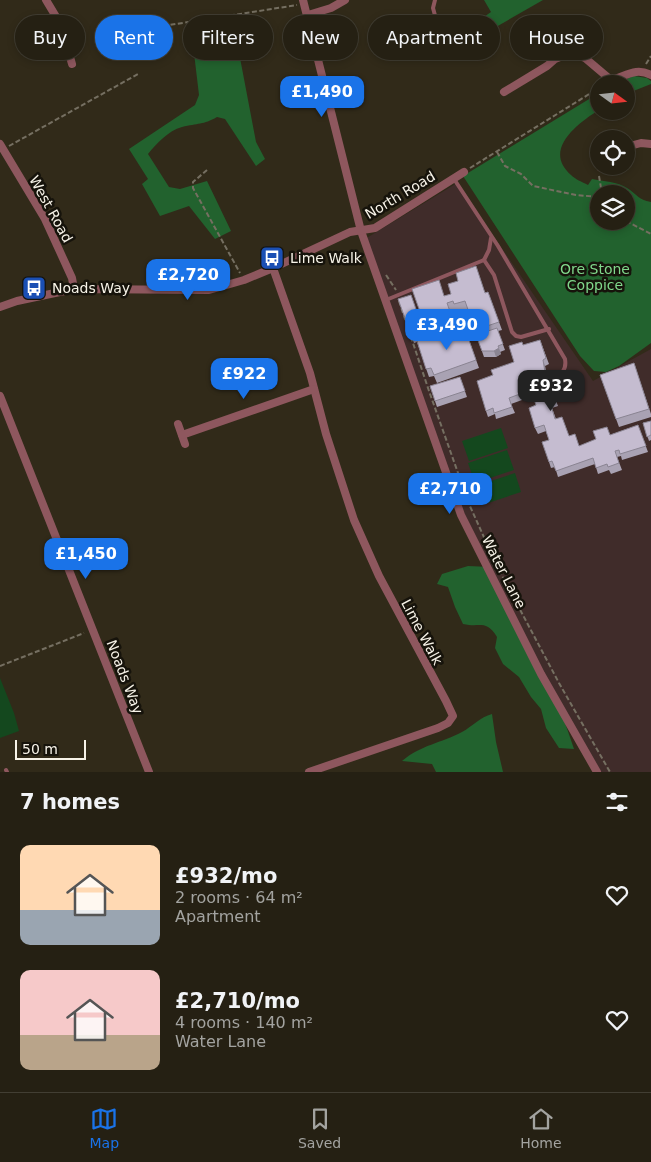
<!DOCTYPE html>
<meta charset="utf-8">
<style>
body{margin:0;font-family:"DejaVu Sans",sans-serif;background:#312d21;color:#f1f3f6;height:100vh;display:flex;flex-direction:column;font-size:19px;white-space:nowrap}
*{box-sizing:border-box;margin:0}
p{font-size:16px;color:#a3a3a0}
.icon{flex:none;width:28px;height:28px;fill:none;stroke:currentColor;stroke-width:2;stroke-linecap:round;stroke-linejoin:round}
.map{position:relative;height:772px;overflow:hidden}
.panel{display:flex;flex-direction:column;background:#252013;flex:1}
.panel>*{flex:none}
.hud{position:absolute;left:15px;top:15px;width:621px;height:45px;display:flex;gap:10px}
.needle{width:32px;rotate:105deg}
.fabs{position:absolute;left:590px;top:75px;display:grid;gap:10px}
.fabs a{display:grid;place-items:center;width:45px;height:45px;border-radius:50%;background:#252013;box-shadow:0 2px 8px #0003,0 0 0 1px #423e33;font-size:25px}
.scale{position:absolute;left:15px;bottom:12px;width:71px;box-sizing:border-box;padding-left:5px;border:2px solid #f7f3e8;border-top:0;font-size:14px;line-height:18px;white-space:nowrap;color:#f7f3e8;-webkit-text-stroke:4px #16130b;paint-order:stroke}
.price{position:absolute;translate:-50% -42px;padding:0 11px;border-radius:10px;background:#1a73e8;color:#fff;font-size:16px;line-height:32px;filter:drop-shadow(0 1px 2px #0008)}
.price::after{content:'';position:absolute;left:50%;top:30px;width:15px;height:11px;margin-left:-8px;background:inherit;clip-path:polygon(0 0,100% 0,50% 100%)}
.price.active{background:#222;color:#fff}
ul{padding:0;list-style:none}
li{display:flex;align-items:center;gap:15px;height:125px;padding:0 20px}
li span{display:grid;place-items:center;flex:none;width:140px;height:100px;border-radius:10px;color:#555}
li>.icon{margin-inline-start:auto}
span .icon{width:60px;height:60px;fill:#fffc;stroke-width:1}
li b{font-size:21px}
h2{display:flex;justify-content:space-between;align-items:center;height:60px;padding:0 20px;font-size:21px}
.chip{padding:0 18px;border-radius:22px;background:#252013;box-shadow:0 2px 8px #0003,0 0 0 1px #423e33;font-size:18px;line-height:45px}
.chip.active{background:#1a73e8;color:#fff}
.menu{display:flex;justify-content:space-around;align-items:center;height:70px;border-top:1px solid #423e33;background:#252013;font-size:14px;color:#a3a3a0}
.menu a{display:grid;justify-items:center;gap:2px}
.menu .active{color:#1a73e8}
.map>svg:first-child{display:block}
.education{fill:#402c2a}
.green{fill:#14481e}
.forest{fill:#22622e;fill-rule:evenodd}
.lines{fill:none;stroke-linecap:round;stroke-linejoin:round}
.path{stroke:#756f61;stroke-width:2;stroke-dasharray:5 2.5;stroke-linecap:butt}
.lane{stroke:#8e575e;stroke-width:4}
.street{stroke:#8e575e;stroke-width:8}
.wall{fill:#a9a2b3}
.shaded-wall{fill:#8a8492}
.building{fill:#c5bcd0;stroke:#8a8492}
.labels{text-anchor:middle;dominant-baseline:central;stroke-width:5;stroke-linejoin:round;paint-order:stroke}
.street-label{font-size:14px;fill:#f7f3e8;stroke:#16130b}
.poi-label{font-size:14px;fill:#f7f3e8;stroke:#16130b;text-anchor:start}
.park-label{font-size:14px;fill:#80d78b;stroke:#16130b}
</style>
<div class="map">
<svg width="651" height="772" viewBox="0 0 651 772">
<rect width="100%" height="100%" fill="#312a19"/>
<path class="education" d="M457,183L593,381L651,349V772H594L461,515L365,239Z"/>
<g class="green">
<path d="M501,428L508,448L469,461L462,441Z"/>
<path d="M507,450L514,470L475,483L468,463Z"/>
<path d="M515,473L521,492L482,505L476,486Z"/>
<path d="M0,678L14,713L19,731L0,738Z"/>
</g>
<g class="forest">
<path d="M484,0H543L489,31L481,19L491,12Z"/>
<path d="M233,21L256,142L265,159L256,166L225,119L217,117C203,125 198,123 182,127C168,131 157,143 148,154L169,187L180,189L207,181L231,231L215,239L189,206L160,216L142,184L148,179L129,149L195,105L199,95L194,53L209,49L204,25Z"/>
<path d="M634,76L647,78L651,81V84L626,94V84H614Z"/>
<path d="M599,93V110C578,123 542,150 571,175C575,179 582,182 588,185L592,179C603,181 618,182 627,188C637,194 638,200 651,202V343L619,366L606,372L594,371L580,356L463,176ZM599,194H626V221H599Z"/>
<path d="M468,566L490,567C519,626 554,685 574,749L559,748L546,728L541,709L531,697L519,677L503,664L495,648L497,637C486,619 480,628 463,624L455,607L448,587L437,584L442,574Z"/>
<path d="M492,714L496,742L503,772H436L432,764L402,761C421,745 441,743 462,732C473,726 480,717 492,714Z"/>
</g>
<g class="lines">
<g class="path">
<path d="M163,26L297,5"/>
<path d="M646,64L651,56"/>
<path d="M9,146L138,74"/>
<path d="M497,152L505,166L521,174L533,186L576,195L599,197"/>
<path d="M470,168L599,88"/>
<path d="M207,170L193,182V188L240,273"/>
<path d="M599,176L602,194"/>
<path d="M626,221L651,234"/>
<path d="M386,275L396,290"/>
<path d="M399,301L429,391L469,504L497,566"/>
<path d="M499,570L559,683L610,772"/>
<path d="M0,666L84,633"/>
</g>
<g class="lane">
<path d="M435,0L433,8L444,49L442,51"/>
<path d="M454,179L498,246L565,359C567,371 561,374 551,380"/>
<path d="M484,260L494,275L512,332L516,336L521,337L549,329"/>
<path d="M386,300L484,260L489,250L491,238"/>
<path d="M6,770L7,772"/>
</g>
<g class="street">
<path d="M46,0L61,25L72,64"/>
<path d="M303,0L361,231L461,515L541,674L597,772"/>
<path d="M308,15L331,8L345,0"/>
<path d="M504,92L547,66L555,59L565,55H575L585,58L611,80C626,76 636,67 651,75"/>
<path d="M0,144L45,219L72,278L74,289"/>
<path d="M626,147L641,143L651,144"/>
<path d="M601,168L602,166"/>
<path d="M273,268L310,373L326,434L354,520L379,576L446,701L453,716L448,723L438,728L309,772"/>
<path d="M0,307L17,301L74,289L209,290L244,280L273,268L350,232L375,228L464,172"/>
<path d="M0,396L149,772"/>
<path d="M178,424L185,444"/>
<path d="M182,435L314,389"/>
</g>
</g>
<g class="wall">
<path d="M412,289L444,296L451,294L488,292L502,330L498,331L505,350L500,352L501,354L496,357H484L467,309L457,312L456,309L450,311L455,325L428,334Z"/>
<path d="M411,295L426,338L464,326L479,368L437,383L434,376L429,377L417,342L414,343L398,299Z"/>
<path d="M540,340L549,364L545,366L547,378L542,380L543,383L549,381L558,406L552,408L556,419L569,436L579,446L638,425L648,452L622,460L621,456L617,457L622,470L611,474L609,470L598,474L595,464L558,477L555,467L551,468L549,462V440L546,431L538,434L535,428L536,405L533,396L511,404L515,413L496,419L495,414L488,417L486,411L493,375L514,362L523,345Z"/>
<path d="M634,363L651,414V417L619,427L600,375Z"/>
<path d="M460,377L467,397L437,407L430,386Z"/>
<path d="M651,421V440L649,441L643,423Z"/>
</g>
<g class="shaded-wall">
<path d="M499,348L501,354L496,357L494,351Z"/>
<path d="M543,360L545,366L547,378L545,372Z"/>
</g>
<g class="building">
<path d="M476,266L485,293L488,292L499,322L475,330L465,301L454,304L453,301L447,303L452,317L425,326L412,289L439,280L444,296L451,294L448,284L458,281L456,273Z"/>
<path d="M411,295L424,332L412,337L398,299Z"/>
<path d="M464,326L476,360L434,375L431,368L426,369L417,341Z"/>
<path d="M497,328L503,344L498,346L499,348L494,351H482L476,335Z"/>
<path d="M540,340L546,358L543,360L545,372L539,374L542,383L549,381L556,400L550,402L555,419L562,417L569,436L575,434L579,446L596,439L593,431L607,427L610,435L638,425L646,446L620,454L619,450L615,451L619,463L608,467L607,464L596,468L593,458L556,471L552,461L549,462L542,442L549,440L544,425L535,428L529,408L536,405L531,390L509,398L512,407L494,413L493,408L486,411L477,381L493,375L491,370L514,362L509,346L522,342L523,345Z"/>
<path d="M634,363L649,409L616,419L600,375Z"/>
<path d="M460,377L465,391L435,401L430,386Z"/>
<path d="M651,421V435L647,437L643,423Z"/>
</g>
<defs>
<g id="bus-square" transform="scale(1.25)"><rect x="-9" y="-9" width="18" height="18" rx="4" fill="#1a4fb4" stroke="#16130b"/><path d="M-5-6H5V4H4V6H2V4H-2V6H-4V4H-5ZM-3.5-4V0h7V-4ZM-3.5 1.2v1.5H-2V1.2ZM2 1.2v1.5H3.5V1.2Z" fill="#fff"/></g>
</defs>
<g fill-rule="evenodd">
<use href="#bus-square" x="272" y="258"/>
<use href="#bus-square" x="34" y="288"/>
</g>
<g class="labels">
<g class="street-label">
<text transform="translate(400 195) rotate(-31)">North Road</text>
<text transform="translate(51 209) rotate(61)">West Road</text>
<text transform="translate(504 572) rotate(63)">Water Lane</text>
<text transform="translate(422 632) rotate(62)">Lime Walk</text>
<text transform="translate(125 677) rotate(69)">Noads Way</text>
</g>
<g class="poi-label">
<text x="290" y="258">Lime Walk</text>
<text x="52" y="288">Noads Way</text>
</g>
<g class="park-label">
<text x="595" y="269">Ore Stone<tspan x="595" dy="16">Coppice</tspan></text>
</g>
</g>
</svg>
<div class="fabs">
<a><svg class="needle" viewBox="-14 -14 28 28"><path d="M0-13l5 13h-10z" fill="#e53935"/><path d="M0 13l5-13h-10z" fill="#a3a3a0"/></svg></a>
<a><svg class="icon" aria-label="locate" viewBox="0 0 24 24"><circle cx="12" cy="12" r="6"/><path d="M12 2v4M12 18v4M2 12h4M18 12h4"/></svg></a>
<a><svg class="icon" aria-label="layers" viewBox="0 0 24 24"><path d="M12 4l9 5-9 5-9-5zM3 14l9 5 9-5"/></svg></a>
</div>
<div class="scale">50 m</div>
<b class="price" style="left:322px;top:118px">£1,490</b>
<b class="price" style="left:188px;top:301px">£2,720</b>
<b class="price" style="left:447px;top:351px">£3,490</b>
<b class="price" style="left:244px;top:400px">£922</b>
<b class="price active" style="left:551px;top:412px">£932</b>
<b class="price" style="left:450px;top:515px">£2,710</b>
<b class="price" style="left:86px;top:580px">£1,450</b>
<div class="hud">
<a class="chip">Buy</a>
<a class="chip active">Rent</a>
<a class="chip">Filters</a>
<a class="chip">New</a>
<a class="chip">Apartment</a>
<a class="chip">House</a>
</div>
</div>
<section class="panel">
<h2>7 homes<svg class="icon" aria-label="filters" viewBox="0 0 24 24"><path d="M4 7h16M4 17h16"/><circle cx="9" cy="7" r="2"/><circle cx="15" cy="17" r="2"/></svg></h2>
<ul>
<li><span style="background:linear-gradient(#ffd9b3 65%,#9aa5b1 0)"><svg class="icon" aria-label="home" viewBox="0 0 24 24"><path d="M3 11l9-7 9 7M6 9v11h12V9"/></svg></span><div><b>£932/mo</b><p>2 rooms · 64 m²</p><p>Apartment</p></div><svg class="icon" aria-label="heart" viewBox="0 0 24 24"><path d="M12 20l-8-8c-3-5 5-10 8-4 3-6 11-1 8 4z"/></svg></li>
<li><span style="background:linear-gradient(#f6c9c9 65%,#b9a48a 0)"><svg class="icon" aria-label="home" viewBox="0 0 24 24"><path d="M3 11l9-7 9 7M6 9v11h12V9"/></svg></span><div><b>£2,710/mo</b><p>4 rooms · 140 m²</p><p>Water Lane</p></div><svg class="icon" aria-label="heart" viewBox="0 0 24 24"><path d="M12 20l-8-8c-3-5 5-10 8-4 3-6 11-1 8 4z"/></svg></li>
</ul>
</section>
<nav class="menu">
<a class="active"><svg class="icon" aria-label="map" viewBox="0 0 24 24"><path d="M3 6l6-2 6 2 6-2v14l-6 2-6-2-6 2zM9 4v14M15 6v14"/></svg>Map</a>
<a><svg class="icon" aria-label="saved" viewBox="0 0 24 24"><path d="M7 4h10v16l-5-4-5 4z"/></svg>Saved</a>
<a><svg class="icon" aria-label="home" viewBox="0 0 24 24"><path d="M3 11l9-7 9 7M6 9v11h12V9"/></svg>Home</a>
</nav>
